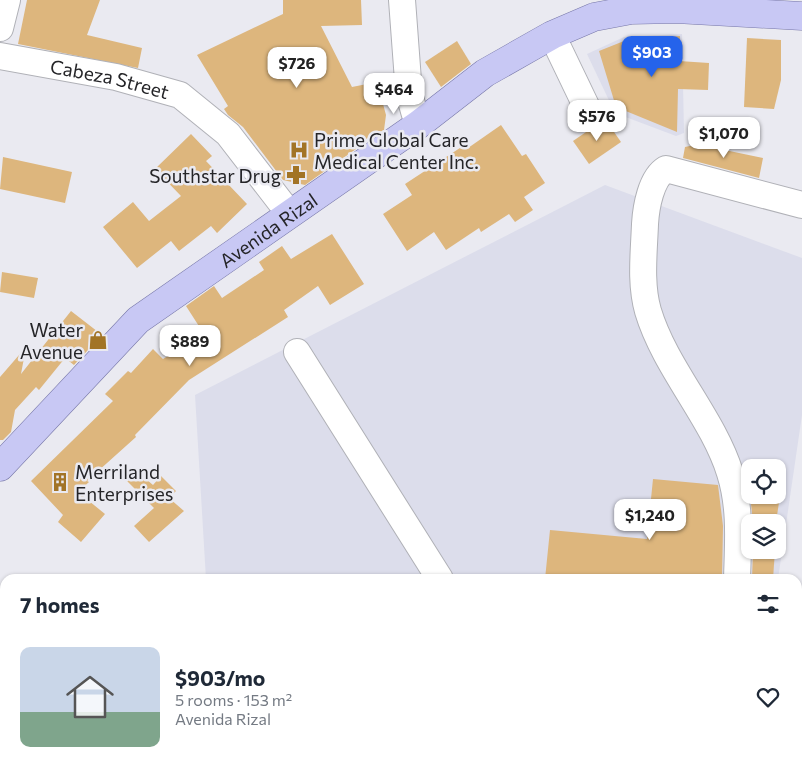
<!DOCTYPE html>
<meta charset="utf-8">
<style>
body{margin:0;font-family:Commissioner,sans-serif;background:#f2f2f3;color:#1f2937;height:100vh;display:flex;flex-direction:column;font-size:19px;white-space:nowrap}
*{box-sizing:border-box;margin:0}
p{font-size:16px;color:#747a83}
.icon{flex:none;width:28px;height:28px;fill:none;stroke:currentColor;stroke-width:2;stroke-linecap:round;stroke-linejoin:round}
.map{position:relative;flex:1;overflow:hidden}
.panel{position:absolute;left:0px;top:574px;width:802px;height:196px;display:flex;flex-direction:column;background:#fff;border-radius:15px 15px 0 0;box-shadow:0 1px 4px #0004}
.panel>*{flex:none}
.tools{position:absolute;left:741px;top:459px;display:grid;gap:10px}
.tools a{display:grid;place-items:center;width:45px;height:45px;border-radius:10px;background:#fff;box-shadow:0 1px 4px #0004;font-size:25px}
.price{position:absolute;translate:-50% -42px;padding:0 11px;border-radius:10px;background:#fff;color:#222;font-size:16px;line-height:32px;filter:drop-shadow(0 1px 2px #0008)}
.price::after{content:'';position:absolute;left:50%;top:30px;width:15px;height:11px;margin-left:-8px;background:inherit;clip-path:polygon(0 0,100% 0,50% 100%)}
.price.selected{background:#2563eb;color:#fff}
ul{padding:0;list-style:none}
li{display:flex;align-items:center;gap:15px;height:125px;padding:0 20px}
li+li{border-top:1px solid #e0e1e3}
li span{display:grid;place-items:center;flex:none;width:140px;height:100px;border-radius:10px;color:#555}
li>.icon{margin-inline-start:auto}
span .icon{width:60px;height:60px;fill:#fffc;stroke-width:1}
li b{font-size:21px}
h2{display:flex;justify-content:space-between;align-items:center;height:60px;padding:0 20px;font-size:21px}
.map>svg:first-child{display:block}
.built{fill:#dcddeb;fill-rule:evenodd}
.green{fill:#b5b6f1}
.building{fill:#ddb67d}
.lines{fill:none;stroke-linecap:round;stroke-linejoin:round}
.minor-casing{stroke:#b0b1b7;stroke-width:28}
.major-casing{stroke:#7777a8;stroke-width:29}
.minor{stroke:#fff;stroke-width:26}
.major{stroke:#c8c8f4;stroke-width:28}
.labels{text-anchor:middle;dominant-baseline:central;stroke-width:5;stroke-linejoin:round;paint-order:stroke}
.street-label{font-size:19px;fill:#252528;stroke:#eaeaf1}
.poi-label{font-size:19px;fill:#252528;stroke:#eaeaf1;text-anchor:start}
</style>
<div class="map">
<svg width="802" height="769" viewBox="0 0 802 769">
<rect width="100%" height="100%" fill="#eaeaf1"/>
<g class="built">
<path d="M682,34L684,133L676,136L615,113L587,54L624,37Z"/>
<path d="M605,185L802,258V415L778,579H206L195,395ZM750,468H778V495H750ZM750,522H778V550H750Z"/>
<path d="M218,765H754L753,769H218Z"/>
</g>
<path class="green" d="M286,765H443V769H285Z"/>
<g class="building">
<path d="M27,0H100L87,35L142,48L138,68L18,44Z"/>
<path d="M283,0H361L362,25L321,26L352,87L377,82L386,115L384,130L354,145L356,149L305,185L283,180L243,127L228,115L224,109L228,106L197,55L283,14Z"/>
<path d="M680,36L679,61L709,63L708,90L678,89L677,132L616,107L599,51L624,41Z"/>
<path d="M747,38L781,40V80L774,109L744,107Z"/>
<path d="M457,41L471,64L441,87L425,62Z"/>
<path d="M605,119L621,142L589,164L573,141Z"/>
<path d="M501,125L522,156L526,154L545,183L524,197L533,210L515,222L509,214L481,232L479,228L446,250L434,232L407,251L383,214L412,195L405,184L466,144L468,148Z"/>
<path d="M191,134L212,156L206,161L247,204L217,233L211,226L179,251L171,241L137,268L103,227L133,202L149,221L181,196L155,169Z"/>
<path d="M704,143L715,145V148L763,158L759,178L683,158L685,147Z"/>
<path d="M3,157L72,172L65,203L0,189Z"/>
<path d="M332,234L364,284L330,305L318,286L284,310L288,317L189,380L135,435L136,437L87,481L89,482L78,492L105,514L81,542L58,522L63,515L31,481L113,401L105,394L128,371L131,373L153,349L163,359L204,334L186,306L214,286L222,298L264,270L259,262L282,246L291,259Z"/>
<path d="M2,272L38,278L34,298L0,292Z"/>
<path d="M71,311L102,335L74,365L65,358L39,390L36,387L15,410L11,432L3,440H0V377L26,347L21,374Z"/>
<path d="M134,469L153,485L161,476L176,491L169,498L184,511L149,542L134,526L154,508L125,479Z"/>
<path d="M778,469L784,470L776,522H753L750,495H778Z"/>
<path d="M653,479L718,485L723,526L722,579H545L550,530L647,539Z"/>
<path d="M753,550H775L773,579H752Z"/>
</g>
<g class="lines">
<g class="minor-casing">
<g id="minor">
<path d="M402,0L409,94L418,125"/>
<path d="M0,28L7,0"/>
<path d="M552,35L589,112"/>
<path id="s1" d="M0,56L116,77L180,95L228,134L289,213"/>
<path d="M297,352L440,579"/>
<path d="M737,579C738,543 741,508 730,473C713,418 665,368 648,311C640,283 644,252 645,224C646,207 651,178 666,169L802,205"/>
<path d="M670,765L675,769"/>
<path d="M700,765L702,769"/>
</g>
</g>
<g class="major-casing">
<g id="major">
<path id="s2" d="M0,467L138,320L418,125L485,73L552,35L594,17L631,10L676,9L802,16"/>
</g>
</g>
<use href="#minor" class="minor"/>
<use href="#major" class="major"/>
</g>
<defs>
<g id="hospital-bare" transform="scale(1.5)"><path d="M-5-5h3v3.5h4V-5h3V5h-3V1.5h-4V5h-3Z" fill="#a27426" stroke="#eaeaf1" stroke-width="2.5" paint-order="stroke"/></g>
<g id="pharmacy-bare" transform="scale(1.5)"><path d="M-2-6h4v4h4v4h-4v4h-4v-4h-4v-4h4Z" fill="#a27426" stroke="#eaeaf1" stroke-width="2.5" paint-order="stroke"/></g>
<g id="shop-bare" transform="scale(1.5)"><path d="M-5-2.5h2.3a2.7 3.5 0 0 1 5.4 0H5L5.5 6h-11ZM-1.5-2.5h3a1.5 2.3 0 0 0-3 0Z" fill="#a27426" stroke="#eaeaf1" stroke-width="2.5" paint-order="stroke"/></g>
<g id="building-bare" transform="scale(1.5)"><path d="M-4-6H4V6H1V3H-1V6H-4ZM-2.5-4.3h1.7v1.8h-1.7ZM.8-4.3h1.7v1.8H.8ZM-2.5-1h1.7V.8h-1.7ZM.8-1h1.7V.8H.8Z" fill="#a27426" stroke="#eaeaf1" stroke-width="2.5" paint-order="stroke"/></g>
</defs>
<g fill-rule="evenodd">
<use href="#hospital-bare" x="299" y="150"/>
<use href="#pharmacy-bare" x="296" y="175"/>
<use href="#shop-bare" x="98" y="340"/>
<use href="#building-bare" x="60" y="482"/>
</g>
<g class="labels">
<g class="street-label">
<text stroke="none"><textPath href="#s1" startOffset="112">Cabeza Street</textPath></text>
<text stroke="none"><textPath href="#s2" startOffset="360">Avenida Rizal</textPath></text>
</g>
<g class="poi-label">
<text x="314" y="139">Prime Global Care<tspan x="314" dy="22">Medical Center Inc.</tspan></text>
<text x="281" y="175" text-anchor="end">Southstar Drug</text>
<text x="83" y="329" text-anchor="end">Water<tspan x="83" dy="22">Avenue</tspan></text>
<text x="75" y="471">Merriland<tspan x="75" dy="22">Enterprises</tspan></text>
</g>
</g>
</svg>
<div class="tools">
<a><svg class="icon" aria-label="locate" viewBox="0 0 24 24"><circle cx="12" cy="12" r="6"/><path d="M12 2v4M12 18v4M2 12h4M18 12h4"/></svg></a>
<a><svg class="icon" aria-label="layers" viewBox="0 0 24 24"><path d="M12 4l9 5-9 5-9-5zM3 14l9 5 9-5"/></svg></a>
</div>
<b class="price selected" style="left:652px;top:78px">$903</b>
<b class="price" style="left:297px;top:89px">$726</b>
<b class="price" style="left:394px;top:115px">$464</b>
<b class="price" style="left:597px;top:142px">$576</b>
<b class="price" style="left:724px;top:159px">$1,070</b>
<b class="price" style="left:190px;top:367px">$889</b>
<b class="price" style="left:650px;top:541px">$1,240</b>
<section class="panel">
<h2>7 homes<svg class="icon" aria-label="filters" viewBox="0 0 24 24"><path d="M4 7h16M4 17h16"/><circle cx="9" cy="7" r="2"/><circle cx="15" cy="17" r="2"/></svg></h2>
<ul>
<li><span style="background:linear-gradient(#c9d6e8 65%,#7fa58c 0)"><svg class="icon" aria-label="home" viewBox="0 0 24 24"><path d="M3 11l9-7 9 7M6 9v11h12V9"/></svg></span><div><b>$903/mo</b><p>5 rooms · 153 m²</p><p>Avenida Rizal</p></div><svg class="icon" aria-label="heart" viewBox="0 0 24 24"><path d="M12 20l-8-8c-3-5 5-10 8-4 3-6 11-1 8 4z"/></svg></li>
</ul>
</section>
</div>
